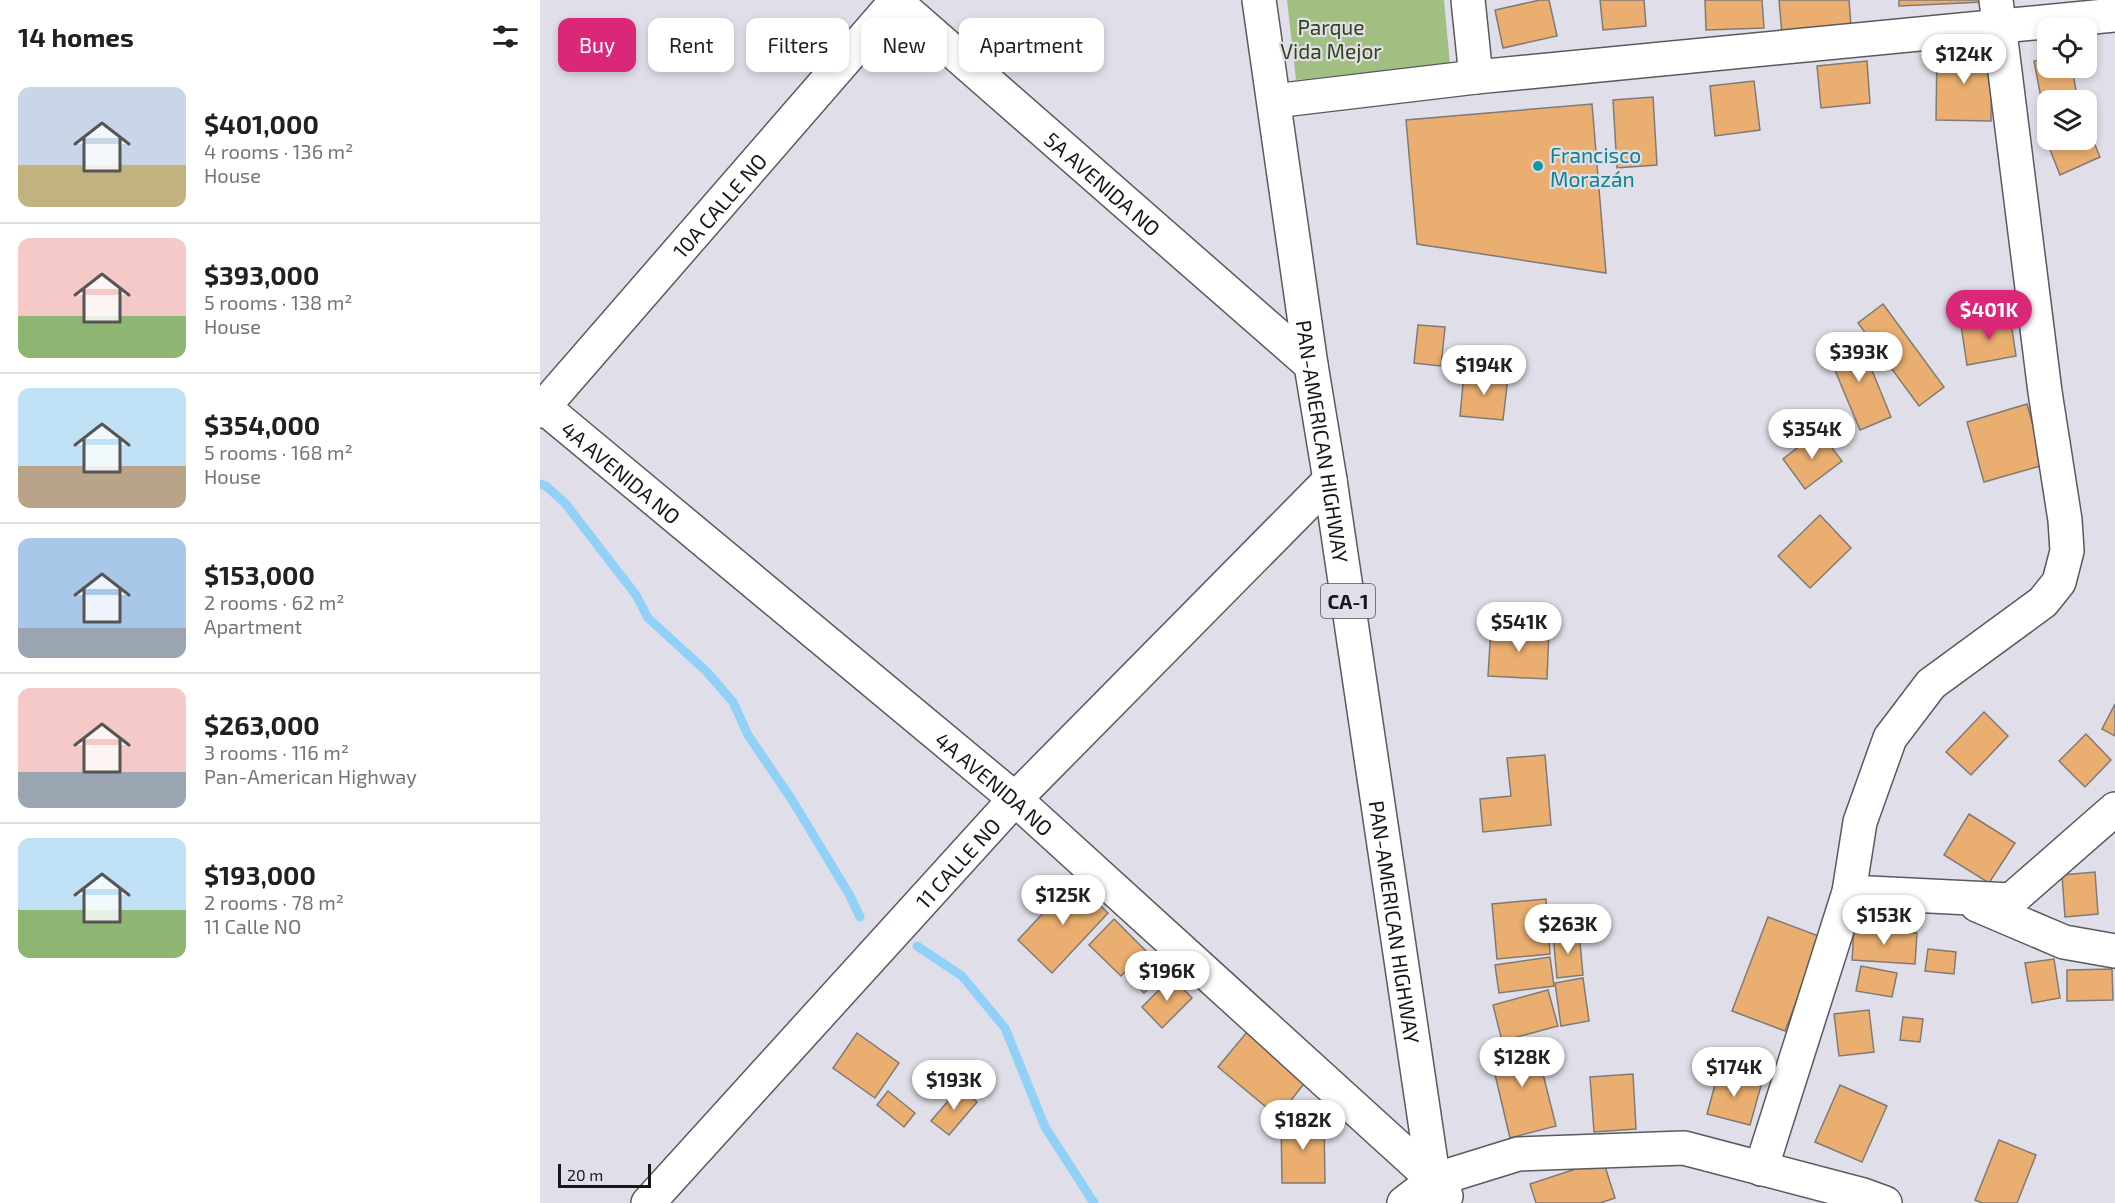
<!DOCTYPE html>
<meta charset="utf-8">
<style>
body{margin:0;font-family:"Exo 2",sans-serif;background:#f6f6f6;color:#202124;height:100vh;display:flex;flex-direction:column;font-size:22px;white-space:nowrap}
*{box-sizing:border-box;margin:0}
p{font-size:20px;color:#757577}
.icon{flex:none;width:33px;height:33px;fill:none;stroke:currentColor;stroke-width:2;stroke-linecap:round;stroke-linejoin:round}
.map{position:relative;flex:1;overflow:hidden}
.side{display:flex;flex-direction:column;background:#fff;width:540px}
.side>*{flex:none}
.banner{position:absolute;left:18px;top:18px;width:570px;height:54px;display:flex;gap:12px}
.fabs{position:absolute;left:1497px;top:18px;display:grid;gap:12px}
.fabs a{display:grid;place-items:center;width:60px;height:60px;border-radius:12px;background:#fff;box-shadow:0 3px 9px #0003;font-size:30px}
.scale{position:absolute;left:18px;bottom:15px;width:93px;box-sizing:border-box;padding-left:6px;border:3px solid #17171a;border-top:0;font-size:16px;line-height:21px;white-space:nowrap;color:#17171a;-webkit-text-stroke:4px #e0dfe9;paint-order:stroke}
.price{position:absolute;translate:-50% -51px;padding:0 14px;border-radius:21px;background:#fff;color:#222;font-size:20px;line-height:39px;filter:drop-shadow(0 2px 3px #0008)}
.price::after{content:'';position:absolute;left:50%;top:36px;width:18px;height:14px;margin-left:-9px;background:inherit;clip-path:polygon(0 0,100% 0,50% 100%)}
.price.on{background:#db2777;color:#fff}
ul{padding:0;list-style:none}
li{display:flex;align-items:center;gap:18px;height:150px;padding:0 18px}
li+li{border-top:2px solid #e0e0e0}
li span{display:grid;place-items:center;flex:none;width:168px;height:120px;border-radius:12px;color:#555}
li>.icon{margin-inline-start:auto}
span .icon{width:72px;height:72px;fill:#fffc;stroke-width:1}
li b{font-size:26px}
h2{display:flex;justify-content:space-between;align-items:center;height:72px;padding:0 18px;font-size:26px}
.tag{padding:0 21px;border-radius:12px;background:#fff;box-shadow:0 3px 9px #0003;font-size:21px;line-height:54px}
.tag.on{background:#db2777;color:#fff}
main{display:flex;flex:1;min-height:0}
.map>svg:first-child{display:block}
.green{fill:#a2bf82}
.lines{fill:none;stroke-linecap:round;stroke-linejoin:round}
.stream{stroke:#91d0f7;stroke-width:9}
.building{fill:#eaaf70;stroke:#817a74;stroke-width:1.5}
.minor-casing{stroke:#595960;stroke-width:36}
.tertiary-casing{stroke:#595960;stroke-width:36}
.trunk-casing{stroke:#595960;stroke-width:36}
.minor{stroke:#fff;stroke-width:33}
.tertiary{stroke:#fff;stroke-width:33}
.trunk{stroke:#fff;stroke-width:33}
.culture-dot{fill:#0f9aa8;stroke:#e0dfe9;stroke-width:2}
.labels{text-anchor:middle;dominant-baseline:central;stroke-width:4.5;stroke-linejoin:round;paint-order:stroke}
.shield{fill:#e0dfe9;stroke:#535358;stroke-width:1.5}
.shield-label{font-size:20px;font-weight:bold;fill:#17171a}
.park-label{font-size:21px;fill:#304511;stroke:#e0dfe9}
.culture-label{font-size:21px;fill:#0d838f;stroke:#e0dfe9;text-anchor:start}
.street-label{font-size:21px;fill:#17171a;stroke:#e0dfe9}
</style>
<main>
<section class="side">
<h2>14 homes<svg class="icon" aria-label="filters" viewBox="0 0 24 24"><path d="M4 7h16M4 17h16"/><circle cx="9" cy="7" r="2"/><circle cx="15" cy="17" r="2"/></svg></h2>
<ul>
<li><span style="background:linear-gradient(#c9d6e8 65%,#c2b280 0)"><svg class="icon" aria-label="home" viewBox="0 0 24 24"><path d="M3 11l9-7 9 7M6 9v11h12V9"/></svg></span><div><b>$401,000</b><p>4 rooms · 136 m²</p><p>House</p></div></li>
<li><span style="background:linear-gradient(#f6c9c9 65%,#8fb573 0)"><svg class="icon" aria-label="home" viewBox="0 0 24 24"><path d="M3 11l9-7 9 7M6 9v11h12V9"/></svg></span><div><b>$393,000</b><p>5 rooms · 138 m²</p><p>House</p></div></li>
<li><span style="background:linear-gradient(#bfe0f5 65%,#b9a48a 0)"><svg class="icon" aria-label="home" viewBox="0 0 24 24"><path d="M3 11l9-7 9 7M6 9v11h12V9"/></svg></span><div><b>$354,000</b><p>5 rooms · 168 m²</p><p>House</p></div></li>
<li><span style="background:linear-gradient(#a9c7e8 75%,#9aa5b1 0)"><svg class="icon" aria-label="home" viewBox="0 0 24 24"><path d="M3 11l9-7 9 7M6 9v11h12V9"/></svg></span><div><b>$153,000</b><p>2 rooms · 62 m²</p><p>Apartment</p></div></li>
<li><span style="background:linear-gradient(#f6c9c9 70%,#9aa5b1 0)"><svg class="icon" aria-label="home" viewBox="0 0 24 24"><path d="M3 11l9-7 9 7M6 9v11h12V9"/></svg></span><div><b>$263,000</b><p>3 rooms · 116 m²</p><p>Pan-American Highway</p></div></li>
<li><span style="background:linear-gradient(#bfe0f5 60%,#8fb573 0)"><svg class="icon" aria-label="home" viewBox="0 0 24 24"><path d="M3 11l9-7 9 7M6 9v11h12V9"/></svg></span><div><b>$193,000</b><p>2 rooms · 78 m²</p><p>11 Calle NO</p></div></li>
</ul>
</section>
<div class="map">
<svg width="1575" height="1203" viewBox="0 0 1575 1203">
<rect width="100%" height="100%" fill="#e0dfe9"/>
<path class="green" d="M747,0H904L910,64L756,80Z"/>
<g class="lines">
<g class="stream">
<path d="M0,484L6,486L25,503L96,595L108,618L166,671L193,702L208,735L252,800L309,894L320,917"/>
<path d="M377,946L422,976L465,1028L505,1127L554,1203"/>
</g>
</g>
<g class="building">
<path d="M1000,0H1009L1017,36L963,48L955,10Z"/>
<path d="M1060,0H1104L1106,26L1063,30Z"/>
<path d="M1165,0H1222L1224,28L1166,30Z"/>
<path d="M1239,0H1309L1311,27L1242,34Z"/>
<path d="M1359,0H1444V2L1359,6Z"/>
<path d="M1397,49L1452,50L1451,121L1396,120Z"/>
<path d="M1508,58V68H1532L1537,96L1502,103L1494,61Z"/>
<path d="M1327,61L1330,103L1281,108L1277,66Z"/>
<path d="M1214,81L1220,130L1175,136L1170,86Z"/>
<path d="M1113,97L1117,165L1077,168L1073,100Z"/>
<path d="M1052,104L1066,273L877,244L866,120Z"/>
<path d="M1549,130L1560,157L1520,175L1509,147L1527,140H1546V131Z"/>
<path d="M1343,304L1404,387L1379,406L1318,323Z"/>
<path d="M1470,316L1476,356L1427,365L1421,325Z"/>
<path d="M878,325L905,327L901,366L874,363Z"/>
<path d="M1318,336L1351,417L1320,430L1286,349Z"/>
<path d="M924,373L968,377L963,420L920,416Z"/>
<path d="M1487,404L1504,465L1444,482L1427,422Z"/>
<path d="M1279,431L1302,461L1265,489L1243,459Z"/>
<path d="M1280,515L1311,548L1270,588L1238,556Z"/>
<path d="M951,627L1009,630L1007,679L948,676Z"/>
<path d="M1575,704V736L1562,729Z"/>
<path d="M1444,712L1468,736L1431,775L1406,752Z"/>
<path d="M1546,734L1571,760L1545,787L1519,761Z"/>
<path d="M1005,755L1011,825L943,832L940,799L971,796L967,758Z"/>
<path d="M1429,814L1475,843L1449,883L1404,855Z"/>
<path d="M1555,872L1558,914L1525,917L1522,875Z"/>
<path d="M534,880L568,913L512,973L478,940Z"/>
<path d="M1006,899L1010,954L957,959L952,904Z"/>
<path d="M1228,917L1281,937L1245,1031L1192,1011Z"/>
<path d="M574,919L606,951L581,976L549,945Z"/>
<path d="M1314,929L1377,933L1375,964L1312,960Z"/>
<path d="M1039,932L1043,975L1017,978L1013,934Z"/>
<path d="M1388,949L1416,952L1414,974L1385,971Z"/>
<path d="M609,953L626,972L604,993L586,974Z"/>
<path d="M1010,957L1014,986L959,993L955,965Z"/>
<path d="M1514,959L1520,998L1492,1003L1485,963Z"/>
<path d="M1321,966L1357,973L1352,997L1316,991Z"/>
<path d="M1572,969L1573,1000L1527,1001V970Z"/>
<path d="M632,977L652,998L622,1028L602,1007Z"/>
<path d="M1043,978L1049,1021L1021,1026L1015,983Z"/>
<path d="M1008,990L1018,1026L962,1041L953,1005Z"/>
<path d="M1329,1010L1334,1052L1299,1056L1294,1014Z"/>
<path d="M1363,1017L1383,1019L1380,1042L1360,1040Z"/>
<path d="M707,1032L766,1081L738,1117L678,1067Z"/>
<path d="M317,1033L359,1063L335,1098L293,1068Z"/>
<path d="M994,1038L1016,1126L970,1138L949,1049Z"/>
<path d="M397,1066L416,1082L403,1096L384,1081Z"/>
<path d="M1179,1070L1222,1082L1210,1125L1167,1114Z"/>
<path d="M1093,1074L1096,1129L1054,1132L1050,1077Z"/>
<path d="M1300,1085L1347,1106L1322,1162L1275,1142Z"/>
<path d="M420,1087L437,1102L409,1135L391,1121Z"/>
<path d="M348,1091L375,1113L364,1127L337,1105Z"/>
<path d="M741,1119H784L785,1183H742Z"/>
<path d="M1459,1140L1496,1155L1477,1203H1442L1435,1200Z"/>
<path d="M1063,1160L1075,1198L1060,1203H996L990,1184Z"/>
</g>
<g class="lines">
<g class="minor-casing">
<g id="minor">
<path d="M928,0L936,77"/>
<path d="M734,101L936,77L1575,15"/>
<path id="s1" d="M0,404L475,799L894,1180L906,1196"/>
<path id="s2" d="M0,411L357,0"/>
<path d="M1309,892L1320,822L1350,738L1391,684L1503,602L1519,582L1527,551L1525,520L1505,392L1456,0"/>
<path d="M1437,905L1524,942L1575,951"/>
<path d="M1221,1169L1309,892L1471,900L1575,809"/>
<path id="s3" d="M108,1203L475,799L790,480"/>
<path d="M864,1203L894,1180L978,1154L1144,1148L1323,1195L1345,1203"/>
</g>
</g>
<g class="tertiary-casing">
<g id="tertiary">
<path id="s4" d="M354,0L771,365"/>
</g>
</g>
<g class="trunk-casing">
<g id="trunk">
<path id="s5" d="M719,0L771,365L790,480L897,1203"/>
</g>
</g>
<use href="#minor" class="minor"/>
<use href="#tertiary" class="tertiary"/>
<use href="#trunk" class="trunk"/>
</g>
<circle class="culture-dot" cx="998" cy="166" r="6"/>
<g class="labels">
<rect class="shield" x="781" y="584" width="54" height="34" rx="4.5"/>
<g class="shield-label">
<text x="808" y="601">CA-1</text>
</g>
<g class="park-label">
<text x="791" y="26">Parque<tspan x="791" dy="24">Vida Mejor</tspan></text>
</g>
<g class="culture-label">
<text x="1010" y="154">Francisco<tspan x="1010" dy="24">Morazán</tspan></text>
</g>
<g class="street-label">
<text stroke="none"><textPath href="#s4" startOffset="278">5A AVENIDA NO</textPath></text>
<text stroke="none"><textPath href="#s2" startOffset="273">10A CALLE NO</textPath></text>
<text stroke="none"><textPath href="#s5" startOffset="446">PAN-AMERICAN HIGHWAY</textPath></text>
<text stroke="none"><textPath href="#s1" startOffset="106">4A AVENIDA NO</textPath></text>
<text stroke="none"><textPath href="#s1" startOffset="592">4A AVENIDA NO</textPath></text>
<text stroke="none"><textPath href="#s3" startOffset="460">11 CALLE NO</textPath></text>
<text stroke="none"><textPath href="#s5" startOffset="932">PAN-AMERICAN HIGHWAY</textPath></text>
</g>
</g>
</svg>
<div class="fabs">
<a><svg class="icon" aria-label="locate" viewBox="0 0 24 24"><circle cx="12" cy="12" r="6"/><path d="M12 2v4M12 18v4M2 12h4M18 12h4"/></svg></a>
<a><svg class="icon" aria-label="layers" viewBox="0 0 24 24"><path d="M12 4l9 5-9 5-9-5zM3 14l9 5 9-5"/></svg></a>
</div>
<div class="scale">20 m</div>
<b class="price" style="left:1424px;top:85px">$124K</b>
<b class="price on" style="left:1449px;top:341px">$401K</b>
<b class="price" style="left:1319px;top:383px">$393K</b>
<b class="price" style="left:944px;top:396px">$194K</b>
<b class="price" style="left:1272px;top:460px">$354K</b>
<b class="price" style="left:979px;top:653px">$541K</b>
<b class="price" style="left:523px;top:926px">$125K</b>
<b class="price" style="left:1344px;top:946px">$153K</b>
<b class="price" style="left:1028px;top:955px">$263K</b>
<b class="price" style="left:627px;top:1002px">$196K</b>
<b class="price" style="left:982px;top:1088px">$128K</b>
<b class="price" style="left:1194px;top:1098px">$174K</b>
<b class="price" style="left:414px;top:1111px">$193K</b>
<b class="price" style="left:763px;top:1151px">$182K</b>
<div class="banner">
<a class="tag on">Buy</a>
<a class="tag">Rent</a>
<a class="tag">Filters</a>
<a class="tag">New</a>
<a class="tag">Apartment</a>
</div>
</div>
</main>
